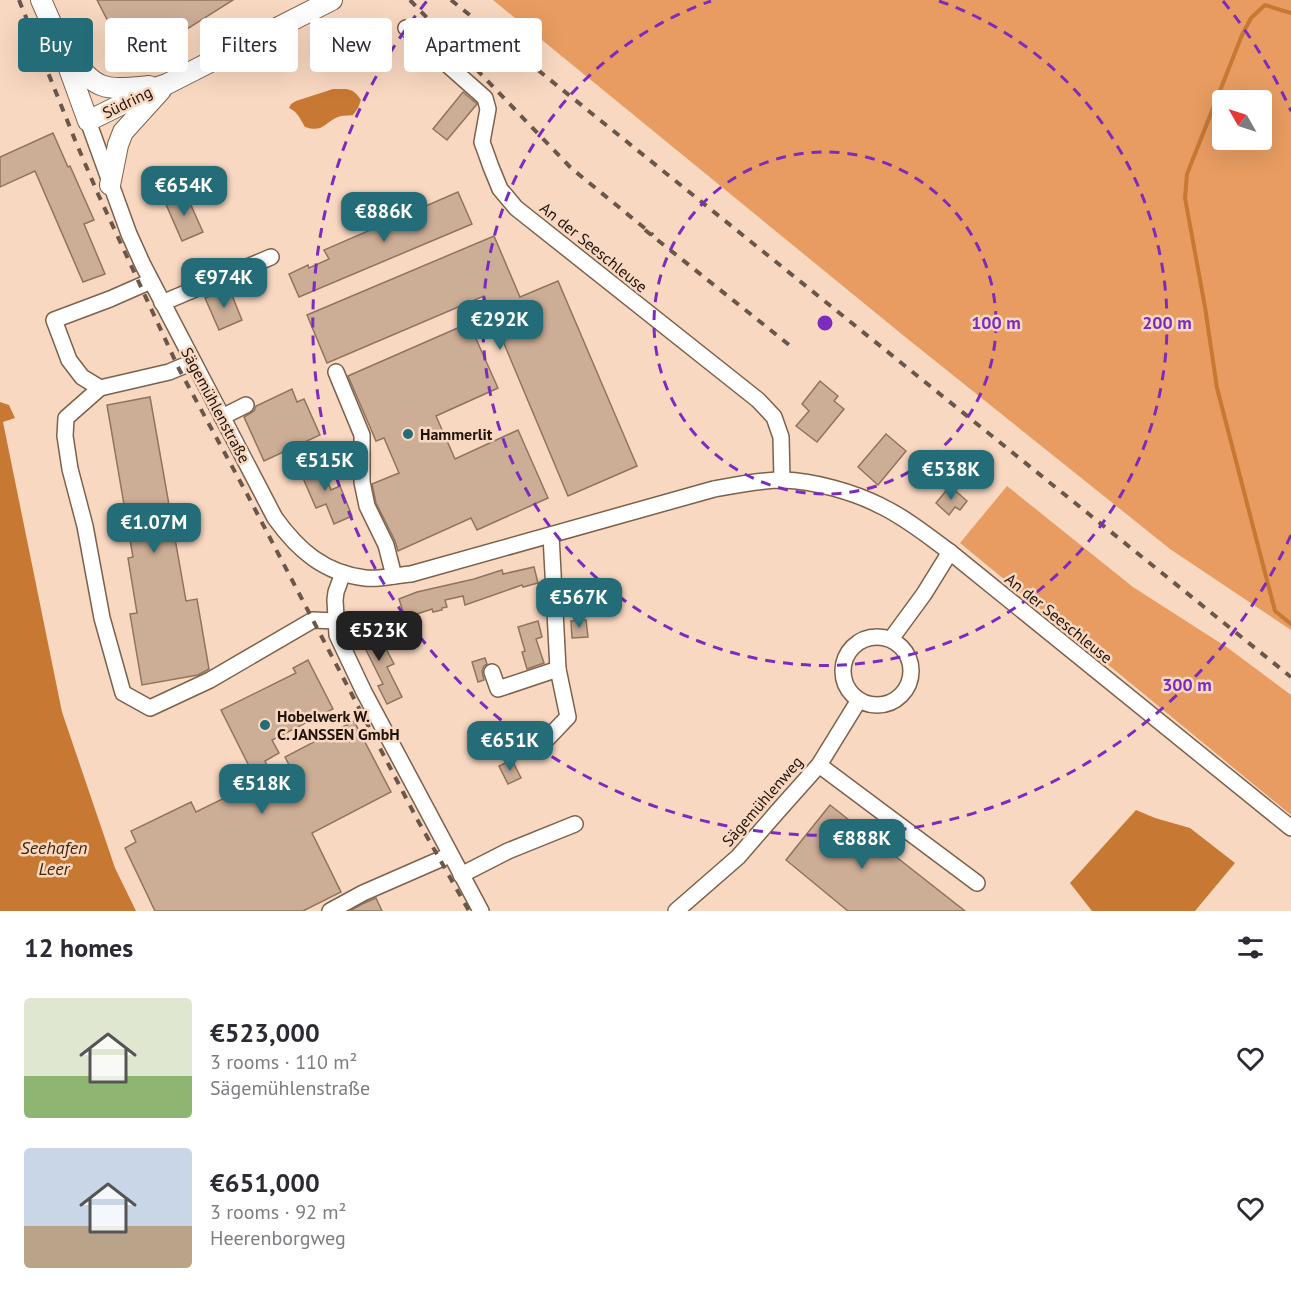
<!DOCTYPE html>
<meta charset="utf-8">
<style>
body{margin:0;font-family:"PT Sans",sans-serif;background:#f2f2f3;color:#2b2b33;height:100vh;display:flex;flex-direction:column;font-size:22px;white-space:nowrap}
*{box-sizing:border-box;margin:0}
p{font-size:20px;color:#7c7c81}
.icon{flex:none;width:33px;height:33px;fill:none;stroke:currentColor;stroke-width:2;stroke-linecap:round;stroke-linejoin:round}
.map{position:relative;height:911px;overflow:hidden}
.side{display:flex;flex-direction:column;background:#fff;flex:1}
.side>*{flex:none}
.hud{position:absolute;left:18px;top:18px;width:600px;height:54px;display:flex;gap:12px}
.needle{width:39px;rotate:309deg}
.controls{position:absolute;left:1212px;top:90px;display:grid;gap:12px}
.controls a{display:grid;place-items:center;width:60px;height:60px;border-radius:6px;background:#fff;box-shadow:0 6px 24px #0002;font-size:30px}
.price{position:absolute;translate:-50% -51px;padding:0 14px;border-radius:12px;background:#246d78;color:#fff;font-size:20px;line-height:39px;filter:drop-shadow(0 2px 3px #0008)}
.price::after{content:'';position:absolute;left:50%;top:36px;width:18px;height:14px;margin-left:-9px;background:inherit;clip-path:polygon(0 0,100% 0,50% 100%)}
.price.selected{background:#222;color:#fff}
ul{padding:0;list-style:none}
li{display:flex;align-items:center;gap:18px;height:150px;padding:0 24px}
li span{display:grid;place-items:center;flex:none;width:168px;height:120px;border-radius:6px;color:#555}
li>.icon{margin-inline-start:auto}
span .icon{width:72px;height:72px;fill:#fffc;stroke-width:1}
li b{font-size:26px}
h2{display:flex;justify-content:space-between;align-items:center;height:72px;padding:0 24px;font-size:26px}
.chip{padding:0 21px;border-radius:6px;background:#fff;box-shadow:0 6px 24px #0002;font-size:21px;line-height:54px}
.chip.selected{background:#246d78;color:#fff}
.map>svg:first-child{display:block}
.green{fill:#e89c61;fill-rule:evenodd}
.water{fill:#c77833}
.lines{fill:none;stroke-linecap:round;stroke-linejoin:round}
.stream{stroke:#c77833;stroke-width:4}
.building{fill:#ccad96;stroke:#91745e;stroke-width:1.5}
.minor-casing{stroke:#7d614c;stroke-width:18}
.major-casing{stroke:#7d614c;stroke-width:22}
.minor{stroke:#fff;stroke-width:15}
.major{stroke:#fff;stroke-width:20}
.rail{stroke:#6a574a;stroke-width:4;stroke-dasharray:8 8;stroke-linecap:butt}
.ring{fill:none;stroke:#7b2cbf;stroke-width:3;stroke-dasharray:10 8}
.poi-dot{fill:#246d78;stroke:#f9d8c1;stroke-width:2}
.labels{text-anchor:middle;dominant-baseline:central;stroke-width:5;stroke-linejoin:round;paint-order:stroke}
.street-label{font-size:16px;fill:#1f140c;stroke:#f9d8c1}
.poi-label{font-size:16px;font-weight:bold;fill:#1f140c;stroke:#f9d8c1;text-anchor:start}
.water-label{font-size:18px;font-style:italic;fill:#442407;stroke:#f9d8c1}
.centre{fill:#7b2cbf;stroke:#f9d8c1;stroke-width:3}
.ring-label{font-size:18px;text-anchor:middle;font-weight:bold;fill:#7b2cbf;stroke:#f9d8c1;stroke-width:5;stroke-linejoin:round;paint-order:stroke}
</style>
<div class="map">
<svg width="1291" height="911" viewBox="0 0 1291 911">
<rect width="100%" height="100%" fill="#f9d8c1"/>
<g class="green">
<path d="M493,0H1291V630L1170,549L904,336ZM1222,100H1262V140H1222Z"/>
<path d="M1007,486L1133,587L1228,648L1291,695V815L960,543Z"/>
</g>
<g class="water">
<path d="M333,89C347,89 353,87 361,100L358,108L353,115C348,116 342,115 338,117C324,123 323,133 305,127C300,119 298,112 289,108L291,104L296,101Z"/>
<path d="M0,402L9,405L15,418L3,422L62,712L115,868L136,911H0Z"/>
<path d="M1136,810L1155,818L1190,828L1235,863L1195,911H1092L1070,883Z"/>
</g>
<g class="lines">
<path class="stream" d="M1291,13L1265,5L1251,18L1242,35L1187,174L1185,198L1205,307L1217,388L1275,611L1291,624"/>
</g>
<g class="building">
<path d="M97,0H233L146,55L130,25L114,33Z"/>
<path d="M463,92L477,104L447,140L433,129Z"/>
<path d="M53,133L68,167L70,166L94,220L84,224L105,274L83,282L35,171L0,187V157Z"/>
<path d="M185,192L203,232L182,241L165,202Z"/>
<path d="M458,192L472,224L299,297L289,274L308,265L309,268L329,259L324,250Z"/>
<path d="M494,236L520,297L558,281L637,466L568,496L484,296L327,363L307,315Z"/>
<path d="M229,288L242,320L219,330L205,298Z"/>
<path d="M469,323L498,388L436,416L455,459L518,430L548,498L477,530L471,518L398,551L395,541L376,503L372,484L399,473L384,438L376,441L348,376Z"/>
<path d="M820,381L838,396L834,401L844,409L817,442L796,426L809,411L802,404Z"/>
<path d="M292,389L297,402L304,399L320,435L264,461L244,417L254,411L256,406Z"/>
<path d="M150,397L186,601L197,599L209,669L198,675L142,685L130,614L137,613L128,558L133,557L107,405Z"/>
<path d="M886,434L906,451L878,485L858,467Z"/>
<path d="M319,460L331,490L340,486L352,516L334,524L326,504L316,508L299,469Z"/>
<path d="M950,486L967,501L960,510L955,507L949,515L936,503Z"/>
<path d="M534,567L538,583L523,587L522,585L465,605L463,596L445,600L447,607L442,608V610L433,612L432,609L405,618L399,599L417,592L474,579L502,570L503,574Z"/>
<path d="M586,620L588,637L572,638L571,621Z"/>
<path d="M538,621L542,637L536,639L544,663L527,669L522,652L525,651L518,627Z"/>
<path d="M368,623L380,649L385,647L394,664L387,667L402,697L387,704L378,686L383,684L364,646L361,647L353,630Z"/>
<path d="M485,658L487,664L484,666L482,671L484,680L478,682L472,662Z"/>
<path d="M308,660L333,709L272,740L279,753L265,761L280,792L298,782L285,757L354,721L391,792L312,833L341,892L303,911H155L125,848L136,842L131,831L191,802L196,812L257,782L221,710L296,673L293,668Z"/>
<path d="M512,760L521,778L508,784L499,766Z"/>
<path d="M830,805L965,911H848L786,860Z"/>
<path d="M376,898L382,911H350L362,904Z"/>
</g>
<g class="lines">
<g class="minor-casing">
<g id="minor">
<path d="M406,28L485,98L488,109L482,142L491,167L500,189L516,208L758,400L774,417L781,437L782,480"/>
<path d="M88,121L129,234L143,265L275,518C298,550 324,573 365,578C379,580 396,575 411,574L714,489C736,485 760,480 783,480C814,481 854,492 881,506C906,518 928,536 950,552L1291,828"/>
<path d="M151,281L110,299L54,320L69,360L82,377L100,388L169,372L193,362"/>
<path d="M162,303L271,257"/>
<path d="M336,372L362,435V482L367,506L386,545L394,576"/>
<path d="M100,388L66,418L65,436L70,469L85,526L102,618L123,693L150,708L210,680L313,620L336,621"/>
<path d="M222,417L246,405"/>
<path d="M343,573L336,592L335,600L337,635L364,692L481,911"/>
<circle cx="877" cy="671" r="34"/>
<path d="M891,639L924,594L950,552"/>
<path d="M492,672L498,689L558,669"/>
<path d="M547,739L568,717L558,669L551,535"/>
<path d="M819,765L977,883"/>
<path d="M461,875L508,851L575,824"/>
<path d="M330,911L363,893L450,855"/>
<path d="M676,911L738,857L778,811L819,765L859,700"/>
</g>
</g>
<g class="major-casing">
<g id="major">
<path d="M41,0L59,41L88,121L155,88L167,84L332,0"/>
<path d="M69,55C97,92 105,90 149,86"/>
<path d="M110,185L118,145L123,132L161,90"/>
</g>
</g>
<use href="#minor" class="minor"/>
<use href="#major" class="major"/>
<g class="rail">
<path d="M19,0L75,140L98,194L179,369L247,494L417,819L469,911"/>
<path d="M410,0L571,168L653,235"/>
<path d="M451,0L1291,677"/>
<path d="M645,230L793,348"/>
</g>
</g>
<g class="ring">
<circle cx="825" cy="323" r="171"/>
<path d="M939 1A342 342 0 1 1 711 1"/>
<path d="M1291 535A512 512 0 1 1 427 1M1223 1A512 512 0 0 1 1291 111"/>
</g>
<g class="poi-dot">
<circle cx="408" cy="434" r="6"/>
<circle cx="265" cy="725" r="6"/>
</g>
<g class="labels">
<g class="street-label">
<text transform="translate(127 102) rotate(-26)">Südring</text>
<text transform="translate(594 247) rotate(39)">An der Seeschleuse</text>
<text transform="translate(216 405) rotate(62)">Sägemühlenstraße</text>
<text transform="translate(1059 618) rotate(39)">An der Seeschleuse</text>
<text transform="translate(762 801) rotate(-49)">Sägemühlenweg</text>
</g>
<g class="poi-label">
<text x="420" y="434">Hammerlit</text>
<text x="277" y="716">Hobelwerk W.<tspan x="277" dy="18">C. JANSSEN GmbH</tspan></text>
</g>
<g class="water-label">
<text x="54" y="847">Seehafen<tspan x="54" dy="21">Leer</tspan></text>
</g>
</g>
<circle cx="825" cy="323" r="9" class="centre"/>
<g class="ring-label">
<text x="996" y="329">100 m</text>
<text x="1167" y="329">200 m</text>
<text x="1187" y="691">300 m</text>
</g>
</svg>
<div class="controls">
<a><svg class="needle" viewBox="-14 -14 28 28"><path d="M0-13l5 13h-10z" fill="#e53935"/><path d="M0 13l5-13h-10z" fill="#7c7c81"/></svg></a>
</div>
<b class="price" style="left:184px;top:217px">€654K</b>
<b class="price" style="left:384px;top:243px">€886K</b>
<b class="price" style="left:224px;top:309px">€974K</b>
<b class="price" style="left:500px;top:351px">€292K</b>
<b class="price" style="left:325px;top:492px">€515K</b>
<b class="price" style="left:951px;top:501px">€538K</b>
<b class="price" style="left:154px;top:554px">€1.07M</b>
<b class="price" style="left:579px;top:629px">€567K</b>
<b class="price selected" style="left:379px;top:662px">€523K</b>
<b class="price" style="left:510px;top:772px">€651K</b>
<b class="price" style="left:262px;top:815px">€518K</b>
<b class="price" style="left:862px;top:870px">€888K</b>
<div class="hud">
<a class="chip selected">Buy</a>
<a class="chip">Rent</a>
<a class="chip">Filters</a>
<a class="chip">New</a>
<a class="chip">Apartment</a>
</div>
</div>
<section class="side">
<h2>12 homes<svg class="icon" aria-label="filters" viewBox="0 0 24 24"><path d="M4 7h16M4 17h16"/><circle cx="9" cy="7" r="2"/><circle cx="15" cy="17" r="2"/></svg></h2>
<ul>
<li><span style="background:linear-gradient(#dfe7d0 65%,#8fb573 0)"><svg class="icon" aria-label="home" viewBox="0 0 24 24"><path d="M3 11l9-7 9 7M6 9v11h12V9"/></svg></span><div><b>€523,000</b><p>3 rooms · 110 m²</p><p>Sägemühlenstraße</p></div><svg class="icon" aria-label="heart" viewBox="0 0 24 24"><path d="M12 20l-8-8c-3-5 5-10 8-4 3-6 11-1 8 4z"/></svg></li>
<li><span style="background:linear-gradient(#c9d6e8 65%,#b9a48a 0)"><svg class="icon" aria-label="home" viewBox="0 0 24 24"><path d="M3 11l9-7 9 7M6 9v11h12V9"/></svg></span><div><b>€651,000</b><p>3 rooms · 92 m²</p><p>Heerenborgweg</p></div><svg class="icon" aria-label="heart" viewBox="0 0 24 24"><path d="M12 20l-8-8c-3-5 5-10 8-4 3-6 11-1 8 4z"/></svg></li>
</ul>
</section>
